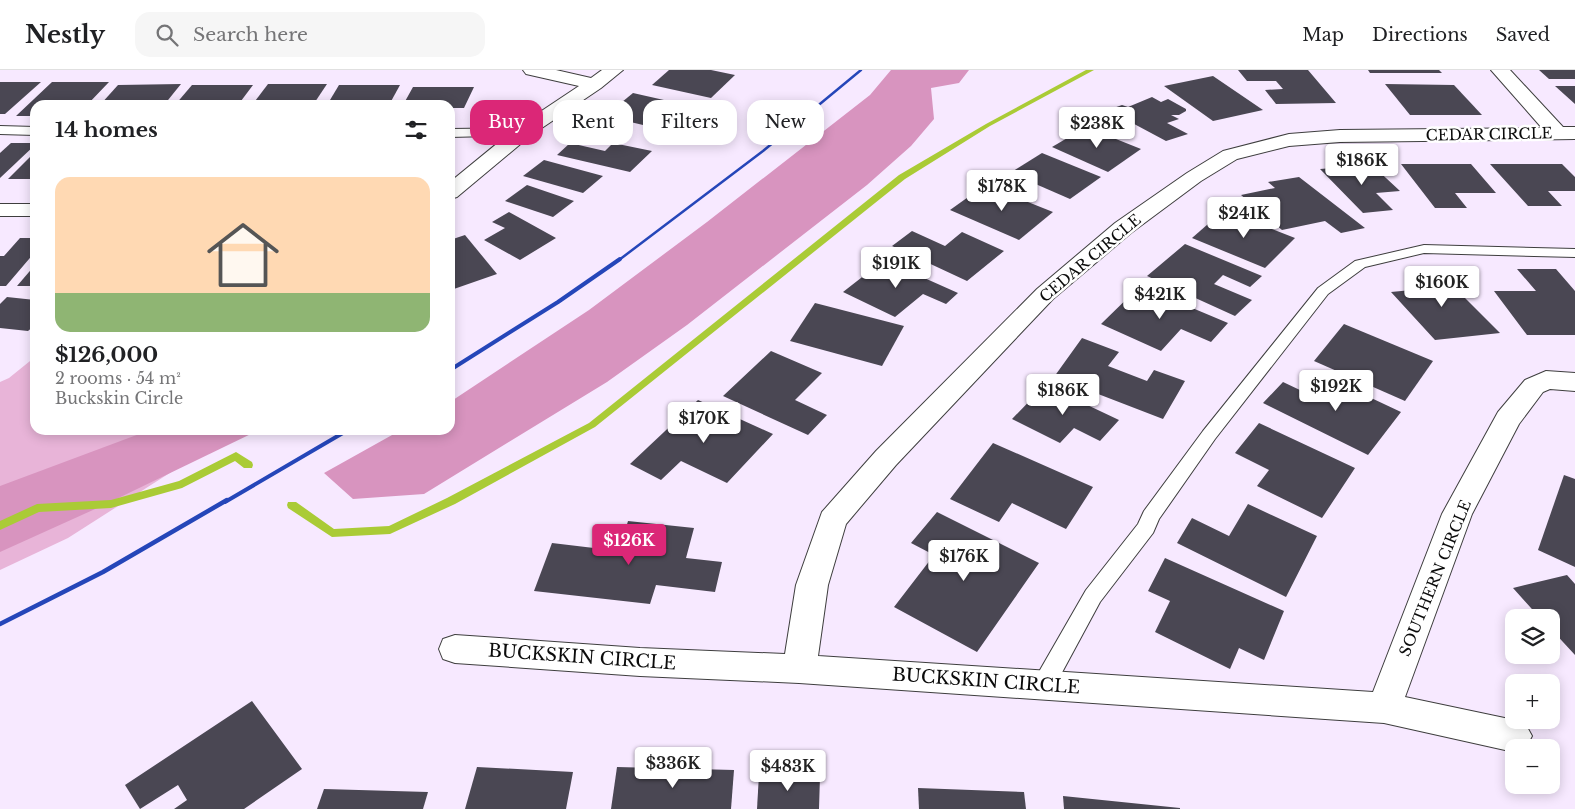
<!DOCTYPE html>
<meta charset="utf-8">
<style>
body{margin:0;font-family:"Libre Baskerville",serif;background:#f6f6f6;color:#202124;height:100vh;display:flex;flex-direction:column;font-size:19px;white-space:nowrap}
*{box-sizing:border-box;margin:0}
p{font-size:16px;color:#757577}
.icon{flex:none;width:28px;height:28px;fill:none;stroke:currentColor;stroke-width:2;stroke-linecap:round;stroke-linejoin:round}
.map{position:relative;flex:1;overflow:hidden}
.drawer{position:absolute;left:30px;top:30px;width:425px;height:335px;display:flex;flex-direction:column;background:#fff;border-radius:15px;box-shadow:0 2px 12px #0003}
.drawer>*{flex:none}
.top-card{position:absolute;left:470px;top:30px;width:475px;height:45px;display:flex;gap:10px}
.fabs{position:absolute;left:1505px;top:539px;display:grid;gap:10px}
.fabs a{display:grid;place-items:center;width:55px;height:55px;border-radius:10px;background:#fff;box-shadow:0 2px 12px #0003;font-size:25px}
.price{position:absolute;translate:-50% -42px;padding:0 11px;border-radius:5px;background:#fff;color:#222;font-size:16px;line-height:32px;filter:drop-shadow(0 1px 2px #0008)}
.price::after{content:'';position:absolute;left:50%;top:30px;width:15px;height:11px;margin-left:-8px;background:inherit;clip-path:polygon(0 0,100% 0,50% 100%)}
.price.on{background:#db2777;color:#fff}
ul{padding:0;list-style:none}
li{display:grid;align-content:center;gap:10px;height:265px;padding:0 25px}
li span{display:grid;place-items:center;height:155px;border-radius:15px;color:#555}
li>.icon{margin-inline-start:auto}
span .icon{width:90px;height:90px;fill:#fffc;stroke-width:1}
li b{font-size:21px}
h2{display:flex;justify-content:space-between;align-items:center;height:60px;padding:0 25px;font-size:21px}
.pill{padding:0 18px;border-radius:15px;background:#fff;box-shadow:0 2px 12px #0003;font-size:18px;line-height:45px}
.pill.on{background:#db2777;color:#fff}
header{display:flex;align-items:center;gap:30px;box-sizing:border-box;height:70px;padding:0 25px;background:#fff;border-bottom:1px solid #e0e0e0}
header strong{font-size:24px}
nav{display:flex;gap:28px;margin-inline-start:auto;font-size:18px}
.search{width:350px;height:45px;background:#f6f6f6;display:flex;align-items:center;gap:12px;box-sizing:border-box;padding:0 18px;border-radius:15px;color:#757577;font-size:19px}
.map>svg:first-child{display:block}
.green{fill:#e8b4d8}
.forest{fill:#d894bf}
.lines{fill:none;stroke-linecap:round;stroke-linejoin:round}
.stream{fill:#aacb36;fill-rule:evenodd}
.building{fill:#4a4753}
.service-casing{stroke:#3e3e3e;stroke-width:2}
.minor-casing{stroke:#3e3e3e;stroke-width:2}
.service{fill:#fff;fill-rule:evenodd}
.minor{fill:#fff;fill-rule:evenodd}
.rail-far2{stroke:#2546b9;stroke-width:2.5}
.rail-far1{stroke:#2546b9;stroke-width:4}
.rail{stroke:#2546b9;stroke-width:4.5}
.labels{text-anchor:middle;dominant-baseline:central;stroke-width:5;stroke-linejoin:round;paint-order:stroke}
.street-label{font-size:15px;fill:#0b0b0b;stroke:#fff}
.near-street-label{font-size:18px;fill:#0b0b0b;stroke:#fff}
</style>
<header>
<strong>Nestly</strong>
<div class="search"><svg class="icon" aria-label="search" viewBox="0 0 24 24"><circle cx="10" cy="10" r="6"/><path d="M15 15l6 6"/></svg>Search here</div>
<nav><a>Map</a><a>Directions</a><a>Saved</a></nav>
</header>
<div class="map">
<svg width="1575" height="739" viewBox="0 0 1575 739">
<rect width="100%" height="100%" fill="#f7e9ff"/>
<path class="green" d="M35,287V360H237L68,468L0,500V312L9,308Z"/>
<g class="forest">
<path d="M891,0H969L959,13L931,18L934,49L911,76L867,115L687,255L607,312L424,424L353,429L324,403L401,360H450V332L589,240L707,152L870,25Z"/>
<path d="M150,360H259L104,435L0,482V416Z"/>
</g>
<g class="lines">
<g class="stream">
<path d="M1086,0H1094L990,56L905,109L595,357L455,434L390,464L332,467L288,438L287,435L288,432H296L334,459L389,456L447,428L589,353L899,105L986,54Z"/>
<path d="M236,382L252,392L253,395L252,398H244L235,391L182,418L111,438L39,442L0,460V451L37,434L111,430L179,411Z"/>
</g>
</g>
<g class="building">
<path d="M669,0H711L735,5L711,28L652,15Z"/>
<path d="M1238,0H1308L1336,33L1276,34L1265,20L1283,19L1276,11H1247Z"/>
<path d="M1368,0H1439L1442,3H1370Z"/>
<path d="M1539,0H1575V9H1549Z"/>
<path d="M1213,6L1263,40L1213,51L1164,16Z"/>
<path d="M0,12H41L5,44H0Z"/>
<path d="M52,12H109L87,35H35V46H16Z"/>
<path d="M181,14L164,35H100L118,15Z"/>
<path d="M268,14H327L313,35H252Z"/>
<path d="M1385,14L1454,15L1482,45H1410Z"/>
<path d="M192,15H253L238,35H175Z"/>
<path d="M339,15H400L389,35H327Z"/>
<path d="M1555,16H1575V34Z"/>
<path d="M413,17H474L464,38H450V35H403Z"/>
<path d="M633,23L686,35L660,59L605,46Z"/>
<path d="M1152,27L1161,32L1168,29L1186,39V41L1179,45H1171L1179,49L1167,53L1188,64L1166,71L1108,40L1122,35L1128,37Z"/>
<path d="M1086,57L1141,79L1108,102L1052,77Z"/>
<path d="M11,73H35V75L0,108V83Z"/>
<path d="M570,73L605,81L613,73L652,81L630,102L557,85Z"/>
<path d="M35,82V109H8Z"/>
<path d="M1042,83L1101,107L1070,129L1010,103Z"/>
<path d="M544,90L603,106L583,123L523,106Z"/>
<path d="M1401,94H1471L1496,123H1455L1467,138H1435Z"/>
<path d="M1490,94H1562L1575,107V121H1548L1562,136H1528Z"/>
<path d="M1372,95L1400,121L1376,123L1393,140L1363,143L1320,99Z"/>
<path d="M1299,107L1365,158L1341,163L1325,151L1282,160L1241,125L1275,118L1268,112Z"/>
<path d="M527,115L574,131L553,147L505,131Z"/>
<path d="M985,115L1053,142L1019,170L950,140Z"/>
<path d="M1224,140L1295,168L1265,198L1192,168Z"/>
<path d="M509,142L556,168L520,190L484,170L505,158L492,152Z"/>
<path d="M912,161L945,176L962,162L1004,181L967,211L892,176Z"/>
<path d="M465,165L497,204L451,220L450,170Z"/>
<path d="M20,168H35V182L6,216H0V186H4Z"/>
<path d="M1185,174L1262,206L1250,217L1223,205L1214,214L1252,230L1235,246L1147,206Z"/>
<path d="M884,190L958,223L946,234L923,224L895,247L843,222Z"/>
<path d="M35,195V216H17Z"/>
<path d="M1435,198L1500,263L1435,270L1391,222L1422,219L1405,201Z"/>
<path d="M1517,199H1556L1575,221V265H1527L1494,221H1536Z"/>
<path d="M1140,216L1228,253L1211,272L1181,259L1161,281L1101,254Z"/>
<path d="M7,227L35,230V255L28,261L0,258V234Z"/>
<path d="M815,233L904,256L882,296L790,271Z"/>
<path d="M1344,254L1433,291L1405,331L1314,291Z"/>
<path d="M1082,268L1119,282L1108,296L1147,311L1154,300L1185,311L1163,349L1054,307Z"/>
<path d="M771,281L822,303L795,330L827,345L808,365L723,326Z"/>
<path d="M1318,303L1401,342L1368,385L1263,333L1283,312L1302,321Z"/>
<path d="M1045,315L1119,350L1100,371L1074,358L1060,373L1012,349Z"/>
<path d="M698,330L773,364L727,413L681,391L661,410L630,394Z"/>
<path d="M1259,353L1355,398L1322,448L1257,416L1269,400L1235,383Z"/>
<path d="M993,373L1093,417L1066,459L1012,433L999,452L950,429Z"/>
<path d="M1564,405L1575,409V497L1538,480Z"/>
<path d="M1248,434L1317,466L1286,527L1177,473L1192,448L1229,466Z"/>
<path d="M937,442L1039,493L977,582L894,537L934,485L911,473Z"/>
<path d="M628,451L694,458L686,488L722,492L715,522L656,515L650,534L534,521L552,473L619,481Z"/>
<path d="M1165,488L1284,541L1264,590L1239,578L1230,599L1155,562L1170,531L1148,521Z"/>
<path d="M1567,505L1575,514V585L1551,559V548H1540L1513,518Z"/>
<path d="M252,631L302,699L244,739H174L187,730L178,715L140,739L125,715Z"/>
<path d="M477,697L573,702L566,739H465Z"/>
<path d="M617,697L734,700L731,739H611Z"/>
<path d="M759,704L820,706L819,739H757Z"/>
<path d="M918,718L1024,722L1026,739H919Z"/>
<path d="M324,719L428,722L423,739H317Z"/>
<path d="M1063,726L1180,738V739H1064Z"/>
</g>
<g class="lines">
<g class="service-casing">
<g id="service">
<path d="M0,56L35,57V65L0,64Z"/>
<path d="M523,58L529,62L527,65L450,67V59Z"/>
<path d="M1424,175L1575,179V187L1424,183L1365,197L1328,224L1215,369L1159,449L1153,463L1100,532L1052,621L1044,623L1036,621L1033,614L1036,607L1086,520L1138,454L1144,441L1203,361L1318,218L1355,191Z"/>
</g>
</g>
<g class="minor-casing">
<g id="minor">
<path d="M523,0H556L591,8L602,0H623L601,18L530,66L457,127L450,129V112L516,58L579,16L526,4Z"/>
<path d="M1491,0H1510L1563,57H1575V69L1340,72L1289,76L1237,89L1201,111L1131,163L1053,229L896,395L846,454L828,515L818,586L1373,622L1442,444L1498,342L1525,310L1546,301L1575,303V321L1550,319L1543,322L1519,354L1472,444L1405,627L1514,650L1526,655L1532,666L1526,677L1514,678V682L1384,653L799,613L640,606L455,593L443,589L439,579L443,569L455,565L640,578L785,584L796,515L822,442L876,381L1037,219L1115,153L1187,103L1223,81L1289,64L1340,60L1542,58Z"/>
<rect x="0" y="134" width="35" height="12"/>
</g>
</g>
<use href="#service" class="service"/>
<use href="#minor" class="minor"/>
<path class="rail-far2" d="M619,190L763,81L861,0"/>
<g class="rail-far1">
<path d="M450,300L558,232L620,189"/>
<path d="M225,432L348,360"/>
</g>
<path class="rail" d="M0,554L103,502L227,430"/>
</g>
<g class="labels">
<g class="street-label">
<text transform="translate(1489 64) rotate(-1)">CEDAR CIRCLE</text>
<text transform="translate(1090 188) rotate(-40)">CEDAR CIRCLE</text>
<text transform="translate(1435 508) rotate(-68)">SOUTHERN CIRCLE</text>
</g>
<g class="near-street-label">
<text transform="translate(582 587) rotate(4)">BUCKSKIN CIRCLE</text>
<text transform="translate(986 611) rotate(4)">BUCKSKIN CIRCLE</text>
</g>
</g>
</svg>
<div class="fabs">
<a><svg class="icon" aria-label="layers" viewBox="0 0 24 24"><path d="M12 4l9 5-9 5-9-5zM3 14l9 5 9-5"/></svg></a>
<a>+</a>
<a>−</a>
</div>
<b class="price" style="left:1097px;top:79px">$238K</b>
<b class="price" style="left:1362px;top:116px">$186K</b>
<b class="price" style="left:1002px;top:142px">$178K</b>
<b class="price" style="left:1244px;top:169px">$241K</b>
<b class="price" style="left:896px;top:219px">$191K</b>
<b class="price" style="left:1442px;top:238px">$160K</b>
<b class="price" style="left:1160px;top:250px">$421K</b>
<b class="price" style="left:1336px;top:342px">$192K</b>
<b class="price" style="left:1063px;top:346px">$186K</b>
<b class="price" style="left:704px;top:374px">$170K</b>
<b class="price on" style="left:629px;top:496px">$126K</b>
<b class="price" style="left:964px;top:512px">$176K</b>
<b class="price" style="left:673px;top:719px">$336K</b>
<b class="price" style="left:788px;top:722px">$483K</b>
<div class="top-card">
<a class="pill on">Buy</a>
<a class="pill">Rent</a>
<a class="pill">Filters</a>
<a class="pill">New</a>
</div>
<section class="drawer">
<h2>14 homes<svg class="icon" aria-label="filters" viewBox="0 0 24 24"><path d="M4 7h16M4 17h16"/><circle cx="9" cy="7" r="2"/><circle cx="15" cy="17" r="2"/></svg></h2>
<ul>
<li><span style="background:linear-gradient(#ffd9b3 75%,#8fb573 0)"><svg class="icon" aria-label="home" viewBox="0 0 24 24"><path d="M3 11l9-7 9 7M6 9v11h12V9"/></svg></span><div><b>$126,000</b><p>2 rooms · 54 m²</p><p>Buckskin Circle</p></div></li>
</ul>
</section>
</div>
